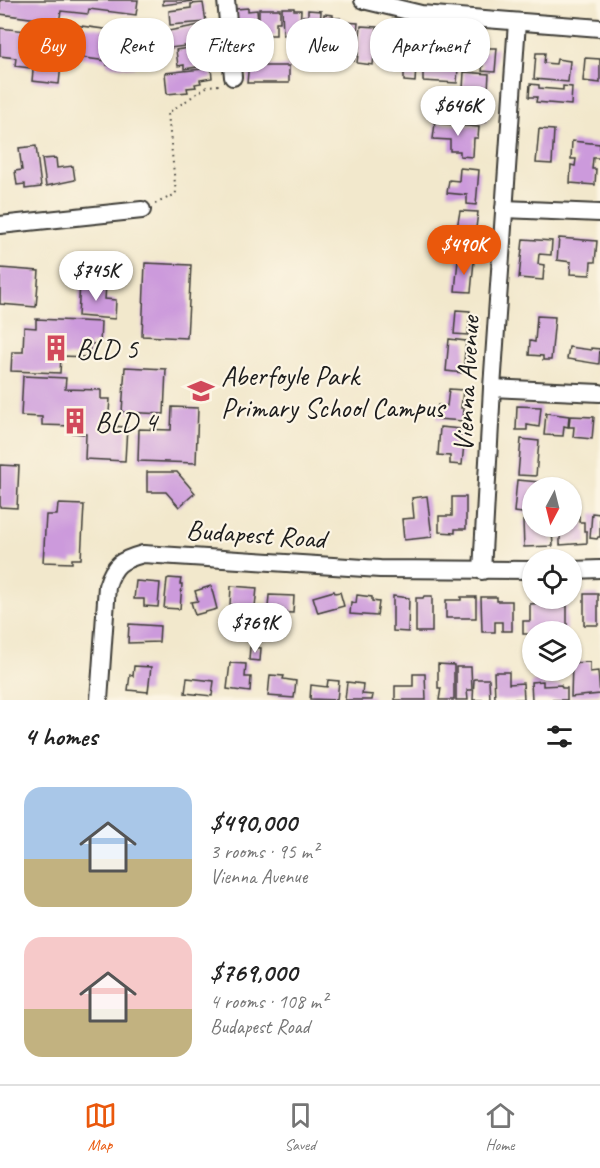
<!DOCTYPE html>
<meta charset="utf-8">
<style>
body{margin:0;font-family:Caveat,sans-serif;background:#f6f6f6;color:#222;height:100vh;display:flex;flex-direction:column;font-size:22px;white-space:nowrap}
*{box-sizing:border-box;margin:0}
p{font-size:20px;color:#767676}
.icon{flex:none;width:33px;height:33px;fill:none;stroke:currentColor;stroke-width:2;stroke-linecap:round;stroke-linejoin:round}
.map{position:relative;height:700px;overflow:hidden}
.details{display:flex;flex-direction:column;background:#fff;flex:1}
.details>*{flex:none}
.top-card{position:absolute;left:18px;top:18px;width:564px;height:54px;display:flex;gap:12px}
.needle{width:39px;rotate:187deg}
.fabs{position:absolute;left:522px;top:477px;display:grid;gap:12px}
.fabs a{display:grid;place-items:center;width:60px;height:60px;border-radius:50%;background:#fff;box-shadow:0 2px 4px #0004;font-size:30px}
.price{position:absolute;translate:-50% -51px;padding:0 14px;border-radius:21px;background:#fff;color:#222;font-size:20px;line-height:39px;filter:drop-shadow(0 2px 3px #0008)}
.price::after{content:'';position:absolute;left:50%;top:36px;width:18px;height:14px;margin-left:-9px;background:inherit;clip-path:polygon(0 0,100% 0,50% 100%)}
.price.selected{background:#ea580c;color:#fff}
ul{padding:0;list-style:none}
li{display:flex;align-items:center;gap:18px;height:150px;padding:0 24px}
li span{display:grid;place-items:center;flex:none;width:168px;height:120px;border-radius:18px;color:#555}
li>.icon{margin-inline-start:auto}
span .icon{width:72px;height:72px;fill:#fffc;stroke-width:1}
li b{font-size:26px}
h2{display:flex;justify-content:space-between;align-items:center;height:72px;padding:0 24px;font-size:26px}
.tag{padding:0 21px;border-radius:24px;background:#fff;box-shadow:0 2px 4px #0004;font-size:21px;line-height:54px}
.tag.selected{background:#ea580c;color:#fff}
.tabs{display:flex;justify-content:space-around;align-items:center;height:84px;border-top:2px solid #e0e0e0;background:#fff;font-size:16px;color:#767676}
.tabs a{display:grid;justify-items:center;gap:3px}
.tabs .selected{color:#ea580c}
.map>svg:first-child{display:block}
.building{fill:#cc9adc}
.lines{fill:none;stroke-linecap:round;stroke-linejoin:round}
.minor-casing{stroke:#3c3b36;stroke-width:20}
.path{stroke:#3c3b36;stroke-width:2;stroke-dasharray:1.5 4.5;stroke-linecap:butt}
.minor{stroke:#fff;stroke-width:16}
.labels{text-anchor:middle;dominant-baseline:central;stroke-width:4.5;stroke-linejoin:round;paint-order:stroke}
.poi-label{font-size:28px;fill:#1c1c1c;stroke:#fcf5e5;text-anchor:start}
.street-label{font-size:28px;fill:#1c1c1c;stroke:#fcf5e5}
</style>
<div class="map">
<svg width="600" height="700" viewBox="0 0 600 700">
<rect width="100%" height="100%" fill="#fcf5e5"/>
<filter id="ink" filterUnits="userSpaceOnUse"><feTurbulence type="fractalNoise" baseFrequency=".0167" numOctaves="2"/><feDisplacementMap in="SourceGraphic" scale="12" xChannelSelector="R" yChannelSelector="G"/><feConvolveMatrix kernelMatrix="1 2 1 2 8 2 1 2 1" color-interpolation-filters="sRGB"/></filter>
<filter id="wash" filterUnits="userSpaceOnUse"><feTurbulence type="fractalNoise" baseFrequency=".008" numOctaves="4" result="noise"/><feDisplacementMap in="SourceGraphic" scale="24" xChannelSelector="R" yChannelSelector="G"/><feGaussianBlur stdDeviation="1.35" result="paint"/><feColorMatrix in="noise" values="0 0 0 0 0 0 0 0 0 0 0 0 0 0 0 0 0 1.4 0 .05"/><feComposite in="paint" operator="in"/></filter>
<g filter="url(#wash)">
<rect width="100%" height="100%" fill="#f2e8cc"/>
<g id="blocks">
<g class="building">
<path d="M0,0H138L136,15L89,9L88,14L61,11L59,23L111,30V36L138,40L134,68L107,65V61L62,55L59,84L32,81L34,60H31L30,68L15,66L16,58L0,56V28L35,32L37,19L0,14Z"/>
<path d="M163,0H193V1L163,5Z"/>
<path d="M203,3L206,22L170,25L169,11L191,8V4Z"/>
<path d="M248,8V11L257,10L258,23H255L256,42L250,43V50H242L241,22L236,23V9Z"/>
<path d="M282,8H294V10H301L299,46H287V35H283Z"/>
<path d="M259,9H280V22H276V35H259Z"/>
<path d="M308,10L321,11L318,64L302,63L304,27H302L303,16H308Z"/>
<path d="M324,14L333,15V18H340L335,53L321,52Z"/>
<path d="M343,22L358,23L354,61L339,58Z"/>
<path d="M205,24L208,43L170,48L168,31Z"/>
<path d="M361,26L377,27L373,65L357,63Z"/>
<path d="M380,27L395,30L392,62L377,61Z"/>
<path d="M409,34L418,35L415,82L404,81V72H394L397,35Z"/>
<path d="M208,45L209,54L196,56L197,67L184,69V65L178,66L176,50Z"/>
<path d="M488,48H497L495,72L482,71L483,63L464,61L465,51L488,52Z"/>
<path d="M536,53H545L544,63L556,64L557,59L570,61L568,82L534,79Z"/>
<path d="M585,58L600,59V83L583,81Z"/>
<path d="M249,62H264V66H289V83H247Z"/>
<path d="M430,62L451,64V67L458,68L457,83L423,81V72H430Z"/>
<path d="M211,68L212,78L200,80L201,83L195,84L196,87L187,88L188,92L167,94L165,73Z"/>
<path d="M464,72L489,74L486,122L461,121L462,107H470L472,90L463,89Z"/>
<path d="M530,84L539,85V88L563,90V86L572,87L571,105L536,102L537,97H529Z"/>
<path d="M435,123L479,127L478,138H474L473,157L460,156V151H450V140L433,139Z"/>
<path d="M539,129L554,130L552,164L536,163Z"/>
<path d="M572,141L600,144V158H593L592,169H596L595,185L570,183L571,165L575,166L576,159H571Z"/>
<path d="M36,146L41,187L25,189V184L17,185L15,171L22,170L19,148Z"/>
<path d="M56,158L57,168L73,166L75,180L46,186L42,159Z"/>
<path d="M460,168L479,170L476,205L467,204V195L447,193L449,180L459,181Z"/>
<path d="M460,211L478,212L476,228H473L472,240L455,239Z"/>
<path d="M559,238L597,241L595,262H591L590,275L570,274L571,262L557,260Z"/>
<path d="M523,239L552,241L551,255L539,254L538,264L544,265L543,280L519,278Z"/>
<path d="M458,260L474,261L471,292L455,291Z"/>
<path d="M145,263L191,265L187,338L142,336Z"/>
<path d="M0,268L39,271L36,307L0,304Z"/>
<path d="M80,283L106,285L105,299L116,300L115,319L78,316Z"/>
<path d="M456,310L470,311L468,335L454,334Z"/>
<path d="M537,316L555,317L551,360H543V356L529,355L530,341L535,342Z"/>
<path d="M36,319L101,322L100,344H90L89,357L61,356L60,373L11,371L12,352H23L24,327L36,328Z"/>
<path d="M449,339L466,341L463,373L446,371Z"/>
<path d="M569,347L591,350V348L600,349L599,364L567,359Z"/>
<path d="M125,367L166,369L164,414L122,412Z"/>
<path d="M23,376L66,378L65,389L101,390V399H110L108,426L127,427L125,461L85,459L86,434L73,433V426L42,425V417L21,416Z"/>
<path d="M449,389L463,390L461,408H464L463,421L437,419L438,405L447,406Z"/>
<path d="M517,406L541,407L539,427L527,425V430H516Z"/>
<path d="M172,407L198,408L196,463L138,461L139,429L171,430Z"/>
<path d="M546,413L569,416L568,427L564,426L563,436L544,435Z"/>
<path d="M570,416L594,417L592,439L573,437L574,427H569Z"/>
<path d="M440,427L461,429L460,443H464L462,465L450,464V456L438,455Z"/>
<path d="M521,439L539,441L536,476L518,475Z"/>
<path d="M0,465L19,466L17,508L0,507Z"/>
<path d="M147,472H177L195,493L179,507L166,492H147Z"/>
<path d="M517,480L562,484V488H532V514L514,512Z"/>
<path d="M427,496L432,537L404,540L402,519L414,518L412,498Z"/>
<path d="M452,497H466V529H455V533L439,532V516H452Z"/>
<path d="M58,504L84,505L81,559H72V563L43,562L46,515H57Z"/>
<path d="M592,513L600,514V537H598L597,539L590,538Z"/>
<path d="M572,516H579V522H584V531H587V543L560,545V526H572Z"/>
<path d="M532,520V526H537V530H552L553,546L524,547L523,521Z"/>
<path d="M169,578L181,579L180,584H182L180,609L164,608L167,579Z"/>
<path d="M136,581L160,583L158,607L144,606V599H134Z"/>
<path d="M211,586L217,609L195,615L191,602L198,601L195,591Z"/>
<path d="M231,586L257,588L255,607L230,605Z"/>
<path d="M334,591L335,593L340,592L344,606L318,613L313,597Z"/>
<rect x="584" y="594" width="14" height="31"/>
<path d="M269,595L294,596L293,613L271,612V609L268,608Z"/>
<path d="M357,595L372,597V601L379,602L377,616L350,614L351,602L356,603Z"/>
<path d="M393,596L409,598L408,632L393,631Z"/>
<path d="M424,596H432V632H416V598H423Z"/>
<path d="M461,597H476V618H446V600H461Z"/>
<path d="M481,597H497V601H512V631H502V622H495V632H482Z"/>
<path d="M545,603V606H567V630L532,632V634H523V621H530V604Z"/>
<path d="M129,624L160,626L159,642L128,643Z"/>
<path d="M250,647L261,648L260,661L249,660Z"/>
<path d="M590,662V672L598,671L600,694L571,697L572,663Z"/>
<path d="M230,663L246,664L245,677H251L250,692L227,689Z"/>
<path d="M438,664L454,665V700H439L441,688H438Z"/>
<path d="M134,666L151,667L148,692L128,690L130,675L133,676Z"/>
<path d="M456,667H471L472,690H467L468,700H456Z"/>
<path d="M494,672H509V684L523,683L524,699L495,700Z"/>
<path d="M413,674H425L426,700H395V686H413Z"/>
<path d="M270,675L284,676L283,679L296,681L294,698L268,696Z"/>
<path d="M187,678L214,681L212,696L185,693Z"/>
<path d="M474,679H489L490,700H473Z"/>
<path d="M328,680L339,681L337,700L310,699L311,685L327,687Z"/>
<path d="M543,681V686L561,685L562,688H567V700H532L531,682Z"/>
<path d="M347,682L363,684L362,694L373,695L372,700H345Z"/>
</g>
</g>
</g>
<g filter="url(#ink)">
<use href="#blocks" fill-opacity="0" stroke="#3c3b36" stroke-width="1.5"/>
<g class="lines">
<g class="minor-casing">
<g id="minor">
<path d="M226,0L233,77"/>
<path d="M363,0L421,14L600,28"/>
<path d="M504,209L600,213"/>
<path d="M0,225L142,210"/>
<path d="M492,388L600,393"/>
<path d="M572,570L600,569"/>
<path d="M482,571L492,388L517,22"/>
<path d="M99,700L107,586C114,564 121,560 143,554L380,569L532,570"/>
</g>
</g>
<path class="path" d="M155,204L176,194L168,113L208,86L220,85"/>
<use href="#minor" class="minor"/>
</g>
</g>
<defs>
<g id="building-bare" transform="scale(2.07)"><path d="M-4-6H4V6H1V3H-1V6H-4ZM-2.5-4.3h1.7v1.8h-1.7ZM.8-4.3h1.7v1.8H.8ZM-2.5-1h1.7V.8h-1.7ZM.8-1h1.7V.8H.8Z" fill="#d1495b" stroke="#fcf5e5" stroke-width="2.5" paint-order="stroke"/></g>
<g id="school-bare" transform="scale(2.07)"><path d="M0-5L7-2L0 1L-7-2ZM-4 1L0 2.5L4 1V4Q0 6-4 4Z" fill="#d1495b" stroke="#fcf5e5" stroke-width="2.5" paint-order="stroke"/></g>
</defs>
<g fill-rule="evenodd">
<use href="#building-bare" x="56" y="348"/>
<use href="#school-bare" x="201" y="391"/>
<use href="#building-bare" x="75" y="421"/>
</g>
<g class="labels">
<g class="poi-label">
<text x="76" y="348">BLD 5</text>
<text x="221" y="375">Aberfoyle Park<tspan x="221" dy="32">Primary School Campus</tspan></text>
<text x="95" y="421">BLD 4</text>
</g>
<g class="street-label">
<text transform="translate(466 384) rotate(-87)">Vienna Avenue</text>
<text transform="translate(256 534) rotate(4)">Budapest Road</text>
</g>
</g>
</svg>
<div class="fabs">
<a><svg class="needle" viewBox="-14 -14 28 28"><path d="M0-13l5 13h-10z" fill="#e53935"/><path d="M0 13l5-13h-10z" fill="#767676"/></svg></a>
<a><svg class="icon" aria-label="locate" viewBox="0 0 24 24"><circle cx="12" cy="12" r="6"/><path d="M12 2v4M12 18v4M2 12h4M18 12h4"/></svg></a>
<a><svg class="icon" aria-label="layers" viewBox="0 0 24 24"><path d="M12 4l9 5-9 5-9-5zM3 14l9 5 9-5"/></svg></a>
</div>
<b class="price" style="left:458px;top:137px">$646K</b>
<b class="price selected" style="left:464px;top:276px">$490K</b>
<b class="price" style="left:96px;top:302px">$745K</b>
<b class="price" style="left:255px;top:654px">$769K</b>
<div class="top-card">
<a class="tag selected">Buy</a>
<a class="tag">Rent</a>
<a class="tag">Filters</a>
<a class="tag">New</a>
<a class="tag">Apartment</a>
</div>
</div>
<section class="details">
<h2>4 homes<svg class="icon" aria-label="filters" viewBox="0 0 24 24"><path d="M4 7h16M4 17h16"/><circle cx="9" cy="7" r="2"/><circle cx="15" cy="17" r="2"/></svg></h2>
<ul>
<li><span style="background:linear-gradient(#a9c7e8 60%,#c2b280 0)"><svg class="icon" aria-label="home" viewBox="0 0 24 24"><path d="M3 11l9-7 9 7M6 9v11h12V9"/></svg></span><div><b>$490,000</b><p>3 rooms · 95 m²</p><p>Vienna Avenue</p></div></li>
<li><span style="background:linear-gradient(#f6c9c9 60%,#c2b280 0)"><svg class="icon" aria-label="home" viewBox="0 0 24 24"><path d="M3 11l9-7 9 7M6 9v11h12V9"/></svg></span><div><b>$769,000</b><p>4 rooms · 108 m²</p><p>Budapest Road</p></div></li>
</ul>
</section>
<nav class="tabs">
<a class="selected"><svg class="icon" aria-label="map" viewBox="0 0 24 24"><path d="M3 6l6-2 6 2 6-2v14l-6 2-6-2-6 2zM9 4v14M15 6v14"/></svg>Map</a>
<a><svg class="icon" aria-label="saved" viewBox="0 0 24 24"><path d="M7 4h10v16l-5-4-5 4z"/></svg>Saved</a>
<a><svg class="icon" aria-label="home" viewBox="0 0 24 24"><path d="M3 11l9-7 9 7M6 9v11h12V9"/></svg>Home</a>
</nav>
